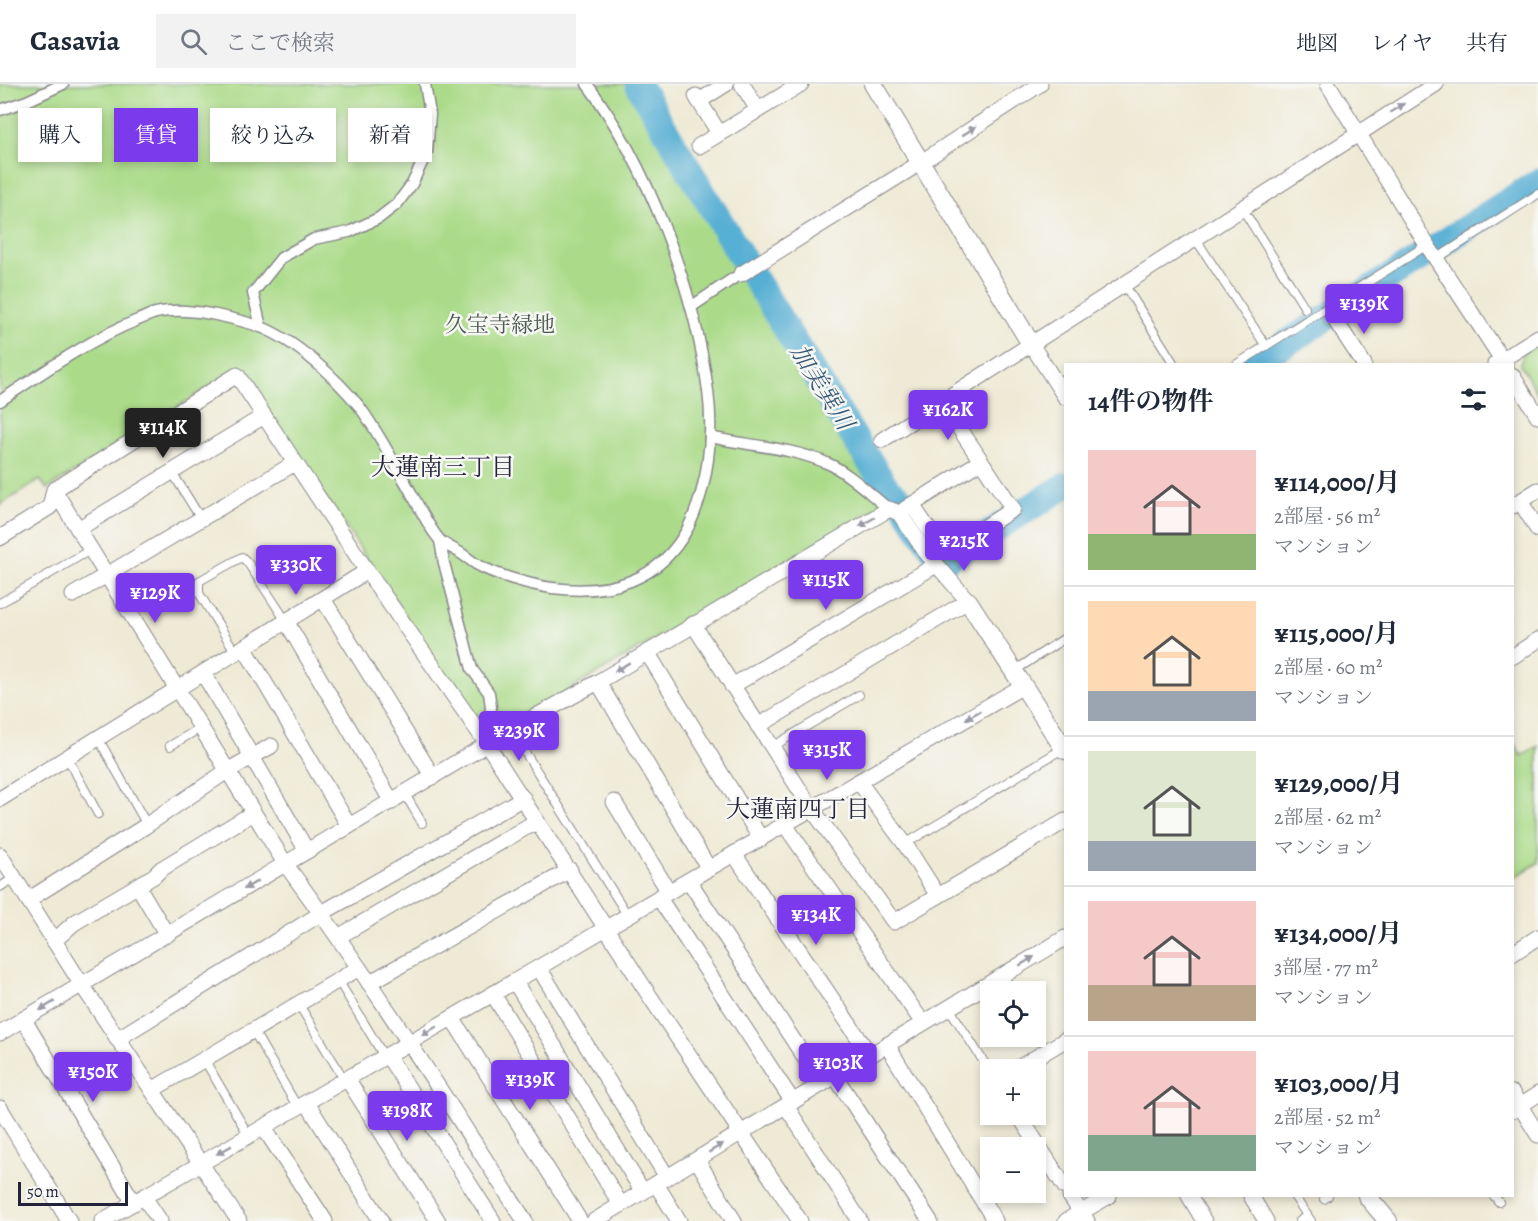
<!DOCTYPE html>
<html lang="ja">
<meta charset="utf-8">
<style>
body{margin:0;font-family:Alegreya,"Noto Serif JP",serif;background:#f2f2f3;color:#1f2937;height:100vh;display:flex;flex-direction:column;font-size:22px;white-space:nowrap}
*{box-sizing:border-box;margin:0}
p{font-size:20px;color:#747a83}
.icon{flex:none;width:33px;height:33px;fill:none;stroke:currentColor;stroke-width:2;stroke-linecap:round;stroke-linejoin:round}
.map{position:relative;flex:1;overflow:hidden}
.details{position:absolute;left:1064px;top:279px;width:450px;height:834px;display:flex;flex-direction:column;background:#fff;border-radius:0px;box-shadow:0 3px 9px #0003}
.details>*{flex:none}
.hud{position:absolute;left:18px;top:24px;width:570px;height:54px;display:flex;gap:12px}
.fabs{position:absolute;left:980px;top:897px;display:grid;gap:12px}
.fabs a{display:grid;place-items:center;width:66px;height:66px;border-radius:0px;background:#fff;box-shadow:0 3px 9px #0003;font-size:30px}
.scale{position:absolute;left:18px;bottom:15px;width:110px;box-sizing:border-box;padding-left:6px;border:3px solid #22223b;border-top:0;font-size:16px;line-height:21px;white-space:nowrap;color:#22223b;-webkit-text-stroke:4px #f6f6f2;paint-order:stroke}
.price{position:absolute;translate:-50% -51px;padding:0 14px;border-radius:6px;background:#7c3aed;color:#fff;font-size:20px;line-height:39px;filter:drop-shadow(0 2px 3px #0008)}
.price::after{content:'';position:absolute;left:50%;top:36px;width:18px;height:14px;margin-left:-9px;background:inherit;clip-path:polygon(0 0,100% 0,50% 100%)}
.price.selected{background:#222;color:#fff}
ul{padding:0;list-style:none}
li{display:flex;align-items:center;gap:18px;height:150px;padding:0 24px}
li+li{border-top:2px solid #e0e1e3}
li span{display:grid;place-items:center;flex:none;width:168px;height:120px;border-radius:0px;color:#555}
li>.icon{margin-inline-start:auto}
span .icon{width:72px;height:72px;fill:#fffc;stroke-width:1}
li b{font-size:26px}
h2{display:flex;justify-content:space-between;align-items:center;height:72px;padding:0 24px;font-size:26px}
.pill{padding:0 21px;border-radius:0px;background:#fff;box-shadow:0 3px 9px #0003;font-size:21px;line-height:54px}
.pill.selected{background:#7c3aed;color:#fff}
header{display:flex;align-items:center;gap:36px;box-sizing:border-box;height:84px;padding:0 30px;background:#fff;border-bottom:2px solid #e0e1e3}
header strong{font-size:28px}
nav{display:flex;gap:33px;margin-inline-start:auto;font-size:21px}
.search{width:420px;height:54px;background:#f2f2f3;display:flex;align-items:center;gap:15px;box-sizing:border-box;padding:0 21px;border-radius:0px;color:#747a83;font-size:22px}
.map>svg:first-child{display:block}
.green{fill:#abdb89;stroke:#667e62;stroke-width:1.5}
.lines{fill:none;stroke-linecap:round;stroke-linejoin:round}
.river{stroke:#57afd4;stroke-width:27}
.service-casing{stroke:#888688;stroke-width:10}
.pedestrian-casing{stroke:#888688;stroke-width:13}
.minor-casing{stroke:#888688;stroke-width:17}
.tertiary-casing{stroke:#888688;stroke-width:20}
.service{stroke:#fff;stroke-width:8}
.pedestrian{stroke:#fff;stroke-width:10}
.minor{stroke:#fff;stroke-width:15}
.tertiary{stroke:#fff;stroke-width:18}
.oneway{fill:#9c9ca7}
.labels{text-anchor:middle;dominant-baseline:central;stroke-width:5;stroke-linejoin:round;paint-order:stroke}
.park-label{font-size:22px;fill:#4b5a52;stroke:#f6f6f2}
.water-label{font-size:24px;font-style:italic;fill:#375a78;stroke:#f6f6f2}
.neighbourhood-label{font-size:24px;fill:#22223b;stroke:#f6f6f2}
</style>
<header>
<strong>Casavia</strong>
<div class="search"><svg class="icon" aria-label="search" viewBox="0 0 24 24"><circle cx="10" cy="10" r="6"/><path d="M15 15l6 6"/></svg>ここで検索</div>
<nav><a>地図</a><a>レイヤ</a><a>共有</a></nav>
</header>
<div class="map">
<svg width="1538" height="1137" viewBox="0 0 1538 1137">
<rect width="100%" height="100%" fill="#f6f6f2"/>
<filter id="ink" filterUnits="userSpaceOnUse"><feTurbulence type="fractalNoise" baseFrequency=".0167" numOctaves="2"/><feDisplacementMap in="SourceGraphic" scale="12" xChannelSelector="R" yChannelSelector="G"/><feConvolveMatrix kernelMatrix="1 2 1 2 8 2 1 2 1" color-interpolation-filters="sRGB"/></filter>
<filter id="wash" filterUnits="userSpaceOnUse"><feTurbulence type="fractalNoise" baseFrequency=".008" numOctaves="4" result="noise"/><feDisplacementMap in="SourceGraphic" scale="24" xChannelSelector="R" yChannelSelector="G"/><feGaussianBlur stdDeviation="1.35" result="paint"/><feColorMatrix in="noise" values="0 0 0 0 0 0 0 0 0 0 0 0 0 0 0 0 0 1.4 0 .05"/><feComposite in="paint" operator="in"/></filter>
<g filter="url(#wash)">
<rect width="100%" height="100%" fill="#efead5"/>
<g class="green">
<path d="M0,0H634L890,416L493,651L478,640L239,284L47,405L40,396L0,421Z"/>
<path d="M1538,260V310L1520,281L1523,269Z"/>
<path d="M1512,655L1522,672L1538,662V779L1512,795Z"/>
</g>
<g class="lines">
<g class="river">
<path d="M638,0C719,137 801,272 888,406L900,415L939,474L947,475L1065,402"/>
<path d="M1254,280L1538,98"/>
</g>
</g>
</g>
<g filter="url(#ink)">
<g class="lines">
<g class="service-casing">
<g id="service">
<path d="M1242,124L1305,224"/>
<path d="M1195,154L1266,262"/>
<path d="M1436,175L1538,110"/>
<path d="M1124,200L1174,280"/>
<path d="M1237,280L1427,161"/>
<path d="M172,388L201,435"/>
<path d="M0,519L90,466"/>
<path d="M236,569L199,509V497L242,473L248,479L286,537"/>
<path d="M1014,587L1065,554"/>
<path d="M511,646L628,832"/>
<path d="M98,654L147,741"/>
<path d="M170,662L200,644"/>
<path d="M772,663L859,611"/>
<path d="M67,673L98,730"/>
<path d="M405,710L422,739"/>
<path d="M905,760L1064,664"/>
<path d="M0,803L14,794"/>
<path d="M338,896L385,974"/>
<path d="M298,919L345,997"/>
<path d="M949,924L989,986"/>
<path d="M253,946L298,1024"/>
<path d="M204,975L249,1052"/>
<path d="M1294,1112L1311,1137"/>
<path d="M1494,1112L1499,1118"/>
<path d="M1324,1115L1328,1112"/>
<path d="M1300,1137L1307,1131"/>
</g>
</g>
<g class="pedestrian-casing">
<g id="pedestrian">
<path d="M0,26L27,17L63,0"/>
<path d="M691,223L734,194"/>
<path d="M261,243L253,209L281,174L314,155L349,148L379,134L397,120L412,100L427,68L430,30L425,0"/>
<path d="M0,317C44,288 88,256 138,236C144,234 150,230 156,229C174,225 198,227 216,231C230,234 247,238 261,243C296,257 335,293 359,322C376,345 390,371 404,396C412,409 432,451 442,458C447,462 454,465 459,468C465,472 470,476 476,480C495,491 531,501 552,504C610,511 659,498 688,444C708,403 714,352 708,307C695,207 648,81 587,0"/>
<path d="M710,353C749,362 791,363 829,380C849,389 871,411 889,425"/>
<path d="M440,457L444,479L472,585L489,609L491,623L487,660"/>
</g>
</g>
<g class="minor-casing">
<g id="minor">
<path d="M742,0L758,26"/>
<path d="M1328,0L1427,161L1505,280"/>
<path d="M696,12L719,49"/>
<path d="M699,17L726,0"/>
<path d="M699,62L801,0"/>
<path d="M741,190L920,79L1040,0"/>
<path d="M1337,239L1364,280"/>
<path d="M1031,260L1065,313"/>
<path d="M1495,280L1538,253"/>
<path d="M1512,291L1538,332"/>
<path d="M882,356L1436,0"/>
<path d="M54,406L286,781C371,896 447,1017 525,1137"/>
<path d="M1520,417L1538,446"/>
<path d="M912,421L942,465H951L1013,425L942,318"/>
<path d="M1513,422L1538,406"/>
<path d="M905,425L981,377"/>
<path d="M78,445L264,332"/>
<path d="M0,454L50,423L54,406L237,291L367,487L487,660L647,908L800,1137"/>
<path d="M73,511L295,379"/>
<path d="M323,515L433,693"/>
<path d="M286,537L392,718"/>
<path d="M693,540L812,725L894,838L1065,737"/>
<path d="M244,563L349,742"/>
<path d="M647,568L761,755"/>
<path d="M1512,573L1538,556"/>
<path d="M203,589L307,767"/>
<path d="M598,598L709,785"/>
<path d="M732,602L936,481"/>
<path d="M859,698L905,760L938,812"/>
<path d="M0,715L367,487"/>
<path d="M614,718L669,808"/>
<path d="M785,741L923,939"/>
<path d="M734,770L870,971"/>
<path d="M0,771L82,901L239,1137"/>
<path d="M689,797L822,1000"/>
<path d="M138,802L167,851"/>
<path d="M659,814L793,1018"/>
<path d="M28,816L144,743L227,687L271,662"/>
<path d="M338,853L537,737"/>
<path d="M54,857L74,839L154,792L161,785L253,729"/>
<path d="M1512,870L1538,853"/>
<path d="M539,884L667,1093"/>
<path d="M515,898L643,1108"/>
<path d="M369,899L570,786"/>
<path d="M493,910L621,1121"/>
<path d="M452,934L580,1137"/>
<path d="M24,936L134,1119"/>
<path d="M0,949L511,646L598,598L889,425L899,429L925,467L968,517L758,642"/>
<path d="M117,955L322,829L523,714"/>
<path d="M887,961L995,1137"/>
<path d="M388,972L493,1137"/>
<path d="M989,986L990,988"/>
<path d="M1015,986L1065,956"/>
<path d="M835,992L930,1137"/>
<path d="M348,996L438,1137"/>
<path d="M152,1006L359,884"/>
<path d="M1512,1009L1538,1051"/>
<path d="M307,1019L381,1137"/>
<path d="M786,1022L860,1137"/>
<path d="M0,1024L69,1137"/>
<path d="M1512,1027L1538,1010"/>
<path d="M1018,1030L1065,1103"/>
<path d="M264,1044L325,1137"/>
<path d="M697,1076L734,1137"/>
<path d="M656,1100L679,1137"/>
<path d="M1070,1112L1087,1137"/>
<path d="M1189,1112L1204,1137"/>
<path d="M1251,1112L1266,1137"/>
<path d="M144,1113L160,1137"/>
<path d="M102,1137L1023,602"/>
<path d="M594,1137L1065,854"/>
<path d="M1066,1137L1109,1112"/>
</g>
</g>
<g class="tertiary-casing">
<g id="tertiary">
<path d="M873,0L1031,260"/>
<path d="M968,517L1065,666"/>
<path d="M1367,1112L1388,1137"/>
</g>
</g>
<use href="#service" class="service"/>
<use href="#pedestrian" class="pedestrian"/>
<use href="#minor" class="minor"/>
<use href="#tertiary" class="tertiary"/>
</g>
<defs><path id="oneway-solid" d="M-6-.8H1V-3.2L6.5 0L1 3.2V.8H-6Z" transform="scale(1.5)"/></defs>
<g class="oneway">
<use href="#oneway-solid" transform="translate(1397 24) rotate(-32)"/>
<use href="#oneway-solid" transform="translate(969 47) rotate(-33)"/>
<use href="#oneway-solid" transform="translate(867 438) rotate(150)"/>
<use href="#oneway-solid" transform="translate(622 583) rotate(149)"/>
<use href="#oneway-solid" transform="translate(973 631) rotate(150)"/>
<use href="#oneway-solid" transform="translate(251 801) rotate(149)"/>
<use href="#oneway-solid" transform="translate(1027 877) rotate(-31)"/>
<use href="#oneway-solid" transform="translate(47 922) rotate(149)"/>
<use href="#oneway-solid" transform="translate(429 947) rotate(150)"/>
<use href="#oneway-solid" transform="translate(716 1064) rotate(-31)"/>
<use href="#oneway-solid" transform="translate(224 1066) rotate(151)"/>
</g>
</g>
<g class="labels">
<g class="park-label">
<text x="500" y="241">久宝寺緑地</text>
</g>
<g class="water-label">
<text transform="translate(822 303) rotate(58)">加美巽川</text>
</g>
<g class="neighbourhood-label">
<text x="443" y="383">大蓮南三丁目</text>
<text x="798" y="725">大蓮南四丁目</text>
</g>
</g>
</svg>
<div class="fabs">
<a><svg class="icon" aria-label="locate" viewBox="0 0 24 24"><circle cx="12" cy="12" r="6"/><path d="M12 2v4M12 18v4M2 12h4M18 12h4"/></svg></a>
<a>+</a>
<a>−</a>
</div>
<div class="scale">50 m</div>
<b class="price" style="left:1364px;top:251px">¥139K</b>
<b class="price" style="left:948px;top:357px">¥162K</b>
<b class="price selected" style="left:163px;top:375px">¥114K</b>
<b class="price" style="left:964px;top:488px">¥215K</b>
<b class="price" style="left:296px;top:512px">¥330K</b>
<b class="price" style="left:826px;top:527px">¥115K</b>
<b class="price" style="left:155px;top:540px">¥129K</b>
<b class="price" style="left:519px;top:678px">¥239K</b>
<b class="price" style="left:827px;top:697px">¥315K</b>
<b class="price" style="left:816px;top:862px">¥134K</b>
<b class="price" style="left:838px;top:1010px">¥103K</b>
<b class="price" style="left:93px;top:1019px">¥150K</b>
<b class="price" style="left:530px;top:1027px">¥139K</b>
<b class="price" style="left:407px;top:1058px">¥198K</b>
<div class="hud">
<a class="pill">購入</a>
<a class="pill selected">賃貸</a>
<a class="pill">絞り込み</a>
<a class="pill">新着</a>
</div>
<section class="details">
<h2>14件の物件<svg class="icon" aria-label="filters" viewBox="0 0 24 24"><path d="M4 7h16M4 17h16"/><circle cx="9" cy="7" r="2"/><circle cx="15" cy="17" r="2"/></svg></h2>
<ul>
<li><span style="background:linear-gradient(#f6c9c9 70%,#8fb573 0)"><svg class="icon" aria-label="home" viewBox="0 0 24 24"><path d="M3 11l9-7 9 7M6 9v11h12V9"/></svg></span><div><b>¥114,000/月</b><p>2部屋 · 56 m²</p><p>マンション</p></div></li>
<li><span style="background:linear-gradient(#ffd9b3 75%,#9aa5b1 0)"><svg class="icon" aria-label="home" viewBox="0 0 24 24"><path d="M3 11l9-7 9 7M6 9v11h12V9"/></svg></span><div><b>¥115,000/月</b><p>2部屋 · 60 m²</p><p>マンション</p></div></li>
<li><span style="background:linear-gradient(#dfe7d0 75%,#9aa5b1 0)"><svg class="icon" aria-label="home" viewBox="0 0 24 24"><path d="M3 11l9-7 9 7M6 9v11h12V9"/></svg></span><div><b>¥129,000/月</b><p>2部屋 · 62 m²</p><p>マンション</p></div></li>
<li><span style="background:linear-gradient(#f6c9c9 70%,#b9a48a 0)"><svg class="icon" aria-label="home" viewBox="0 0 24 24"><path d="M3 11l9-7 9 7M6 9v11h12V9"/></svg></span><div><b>¥134,000/月</b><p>3部屋 · 77 m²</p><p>マンション</p></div></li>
<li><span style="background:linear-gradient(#f6c9c9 70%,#7fa58c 0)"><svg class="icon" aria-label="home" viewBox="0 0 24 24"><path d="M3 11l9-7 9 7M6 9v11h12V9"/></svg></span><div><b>¥103,000/月</b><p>2部屋 · 52 m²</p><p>マンション</p></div></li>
</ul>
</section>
</div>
